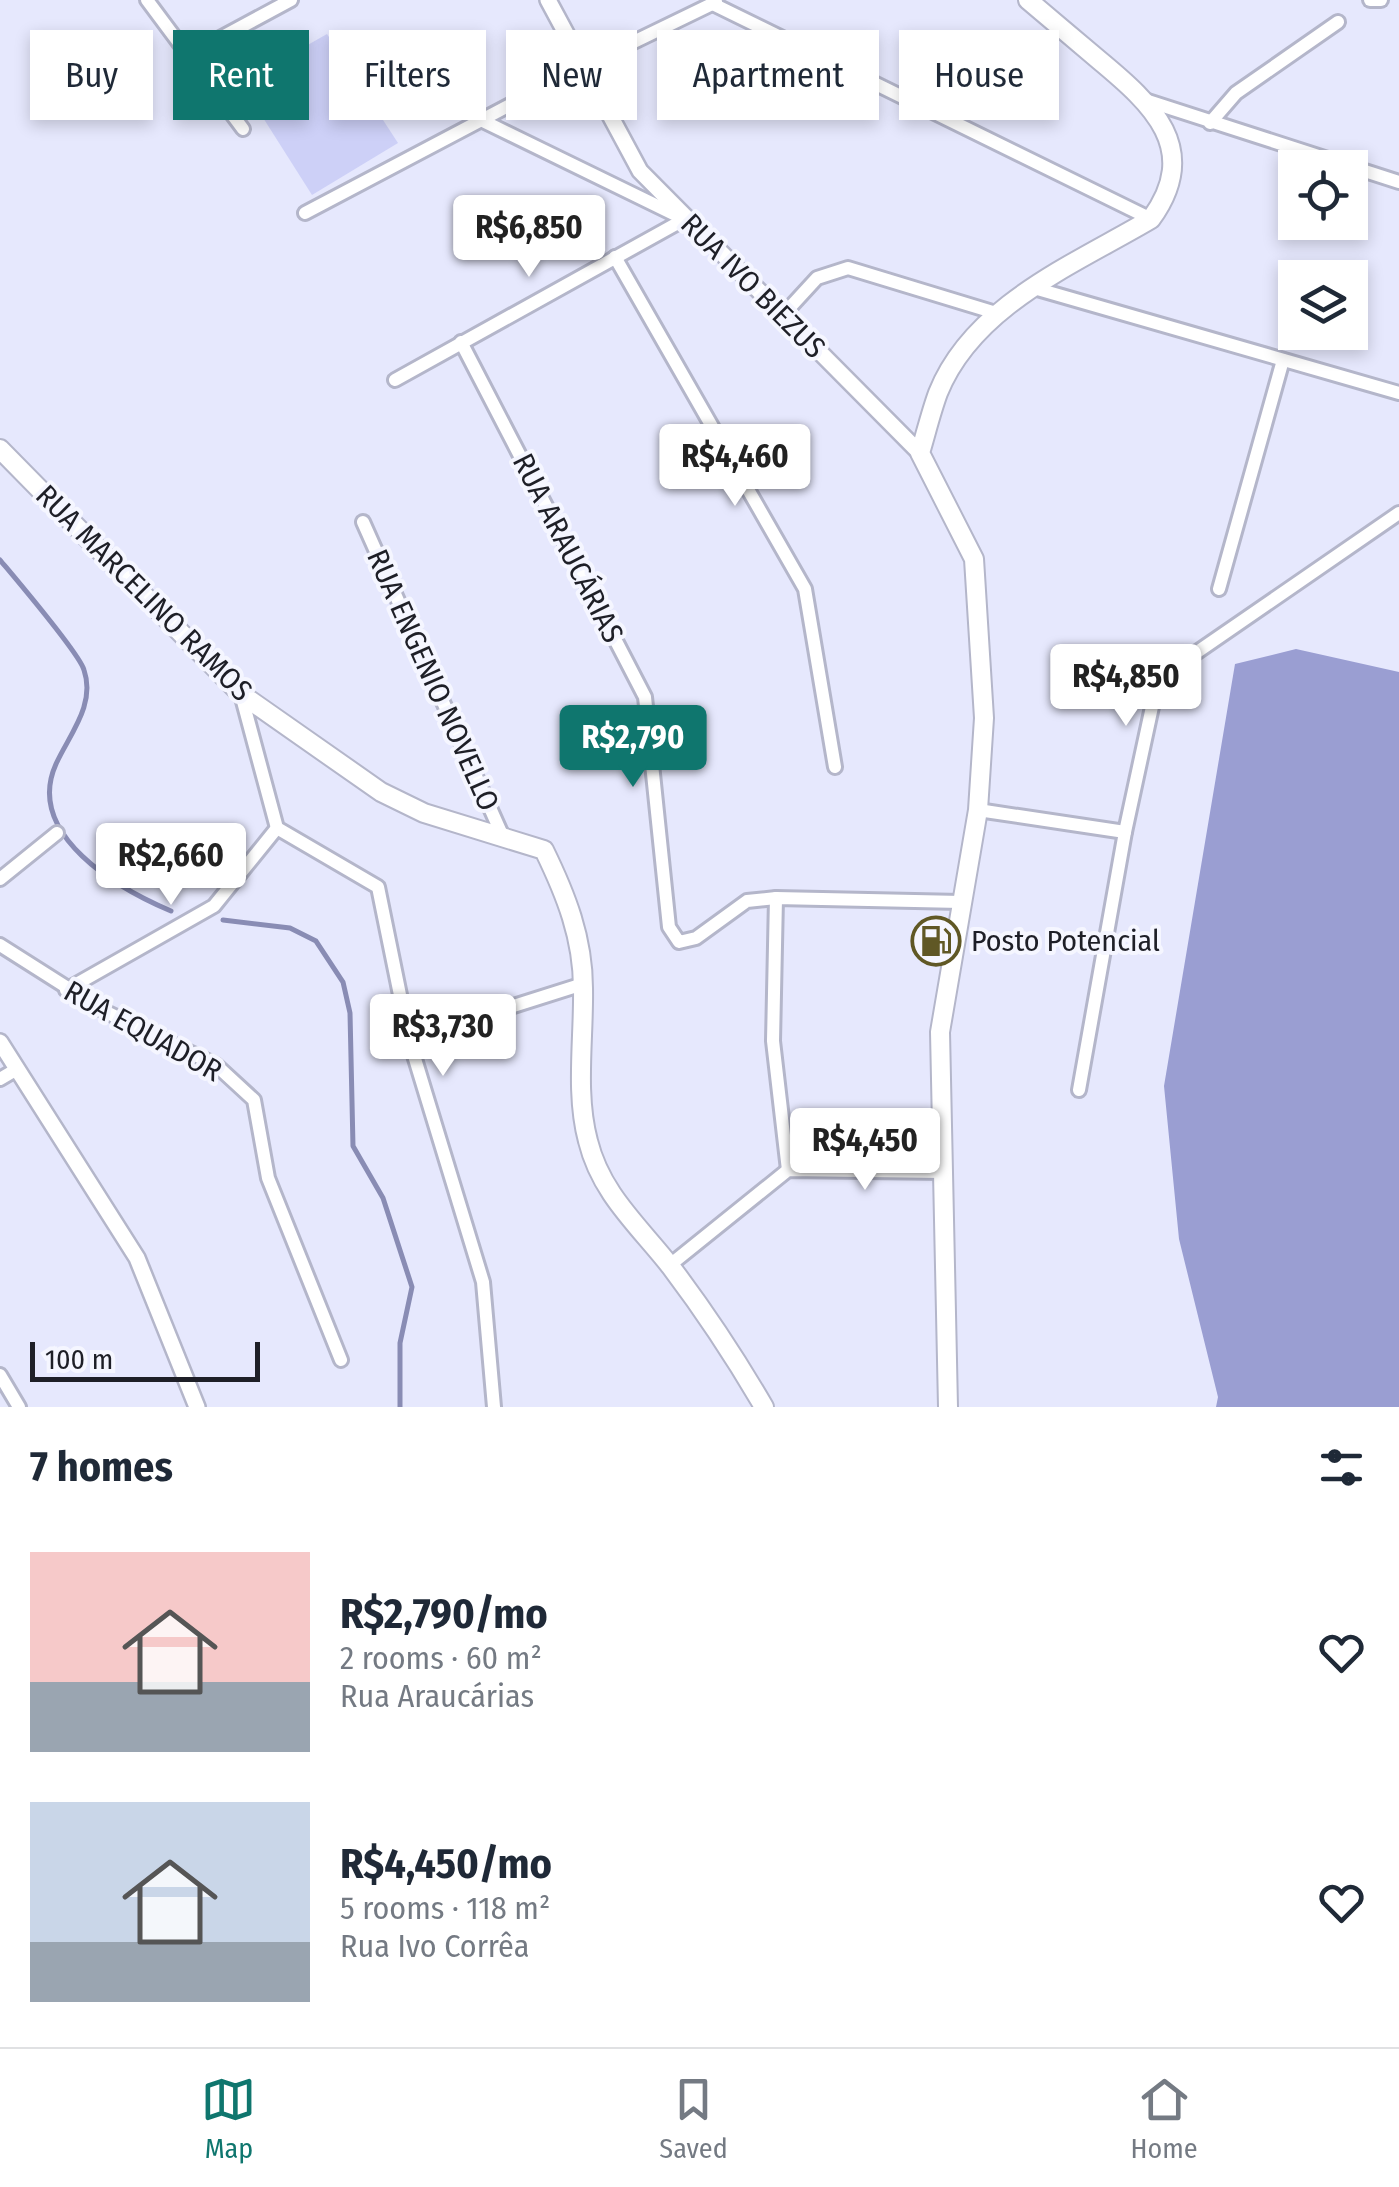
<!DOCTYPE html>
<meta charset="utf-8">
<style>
body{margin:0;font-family:"Fira Sans Condensed",sans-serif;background:#f2f2f3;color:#1f2937;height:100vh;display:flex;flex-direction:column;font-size:38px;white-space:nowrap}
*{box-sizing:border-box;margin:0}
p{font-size:32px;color:#747a83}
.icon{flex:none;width:55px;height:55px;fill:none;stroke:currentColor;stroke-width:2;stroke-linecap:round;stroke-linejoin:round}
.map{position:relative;height:1407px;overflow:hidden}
.drawer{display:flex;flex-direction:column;background:#fff;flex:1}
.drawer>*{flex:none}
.top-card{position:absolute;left:30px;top:30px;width:1340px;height:90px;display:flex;gap:20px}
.tools{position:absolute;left:1278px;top:150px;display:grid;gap:20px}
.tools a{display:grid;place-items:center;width:90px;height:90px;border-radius:0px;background:#fff;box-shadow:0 5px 15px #0003;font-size:50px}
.scale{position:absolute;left:30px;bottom:25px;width:230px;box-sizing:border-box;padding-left:10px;border:5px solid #1e1f27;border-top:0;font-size:28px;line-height:35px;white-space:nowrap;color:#1e1f27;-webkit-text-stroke:8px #f5f6ff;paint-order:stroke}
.price{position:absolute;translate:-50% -85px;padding:0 22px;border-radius:10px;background:#fff;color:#222;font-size:32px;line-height:65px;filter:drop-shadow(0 2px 5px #0008)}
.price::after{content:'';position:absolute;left:50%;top:60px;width:30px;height:22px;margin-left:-15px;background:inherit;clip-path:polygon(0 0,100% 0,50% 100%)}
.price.selected{background:#0f766e;color:#fff}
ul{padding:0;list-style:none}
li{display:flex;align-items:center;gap:30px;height:250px;padding:0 30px}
li span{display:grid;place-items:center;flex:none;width:280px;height:200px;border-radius:0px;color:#555}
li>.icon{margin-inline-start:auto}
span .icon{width:120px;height:120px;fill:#fffc;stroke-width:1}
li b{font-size:42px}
h2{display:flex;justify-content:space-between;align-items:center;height:120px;padding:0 30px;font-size:42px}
.chip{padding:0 35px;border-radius:0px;background:#fff;box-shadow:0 5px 15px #0003;font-size:35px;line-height:90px}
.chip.selected{background:#0f766e;color:#fff}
.tabs{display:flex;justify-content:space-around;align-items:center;height:140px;border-top:2px solid #e0e1e3;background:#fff;font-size:28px;color:#747a83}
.tabs a{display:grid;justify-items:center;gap:5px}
.tabs .selected{color:#0f766e}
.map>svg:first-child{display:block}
.green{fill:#cdd0f7}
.forest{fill:#9a9ed2}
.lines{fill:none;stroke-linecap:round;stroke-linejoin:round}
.stream{stroke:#898cb4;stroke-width:5}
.minor-casing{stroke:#b4b6ca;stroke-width:18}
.tertiary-casing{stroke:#b4b6ca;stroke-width:20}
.secondary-casing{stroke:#b4b6ca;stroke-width:22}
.minor{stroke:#fff;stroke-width:12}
.tertiary{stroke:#fff;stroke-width:15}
.secondary{stroke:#fff;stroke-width:18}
.labels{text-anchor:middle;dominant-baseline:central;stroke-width:8;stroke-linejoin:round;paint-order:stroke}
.street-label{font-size:30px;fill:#1e1f27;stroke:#f5f6ff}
.poi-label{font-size:30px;fill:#1e1f27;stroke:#f5f6ff;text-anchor:start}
</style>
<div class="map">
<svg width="1399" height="1407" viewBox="0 0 1399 1407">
<rect width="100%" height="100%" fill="#e6e8fd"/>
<path class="green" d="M327,34L398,143L312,195L241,83Z"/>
<path class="forest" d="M1296,649L1399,672V1407H1216L1218,1397L1179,1239L1164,1086L1235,664Z"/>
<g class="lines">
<g class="stream">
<path d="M0,560C15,578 79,653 84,670C96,705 69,735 56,764C24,835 119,889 171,911"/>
<path d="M223,920L290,928L316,941L343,982L350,1013L353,1146L383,1198L412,1287L400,1343V1407"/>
</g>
<g class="minor-casing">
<g id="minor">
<path d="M147,0L243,129"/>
<path d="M1370,0H1381"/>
<path d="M713,4L1151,219"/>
<path d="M187,56L291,0"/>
<path d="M1148,101L1399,182"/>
<path d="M481,120L682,218"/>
<path d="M1210,123L1236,93L1338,22"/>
<path d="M305,213L582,67L716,2"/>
<path d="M615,257L805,589L835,767"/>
<path d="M1034,288L1399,393"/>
<path d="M783,315L817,278L848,268L996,313"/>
<path d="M461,342L645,697L669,927L679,942L696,938L747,901L776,898L961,902"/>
<path d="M395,380L685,219"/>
<path d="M363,522L503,837"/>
<path d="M1219,589L1283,360"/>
<path d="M241,694L277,828L378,887L409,1039L483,1282L494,1407"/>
<path d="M978,810L1125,832"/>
<path d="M0,879L57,833"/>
<path d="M776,898L773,1041L788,1170"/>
<path d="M0,945L104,1011L216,1065L254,1100L268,1178L341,1360"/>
<path d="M66,990L214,906L277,828"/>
<path d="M409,1039L583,984"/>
<path d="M0,1079L17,1069"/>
<path d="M1079,1090L1125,832L1158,679L1399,513"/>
<path d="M670,1265L788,1170L944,1172"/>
<path d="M0,1375L19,1407"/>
</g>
</g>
<g class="tertiary-casing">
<g id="tertiary">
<path d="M548,0L640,171L920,453"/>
<path d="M0,1042L137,1258L197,1407"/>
</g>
</g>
<g class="secondary-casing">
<g id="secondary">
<path d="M0,449L241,694L381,792L424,813L544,850C566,895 583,938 583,988C584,1038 575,1093 588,1141C601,1194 639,1226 671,1267C705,1312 736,1359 764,1407"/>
<path d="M948,1407L940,1032L978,810L984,718L974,559L920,453C926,433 931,412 938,393C973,305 1075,264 1151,219C1202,149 1152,104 1099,60C1075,40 1052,20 1028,0"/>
</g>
</g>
<use href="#minor" class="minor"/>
<use href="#tertiary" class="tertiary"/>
<use href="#secondary" class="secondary"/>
</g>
<defs>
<g id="fuel-ring" transform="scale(2.5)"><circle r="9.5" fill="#f5f6ff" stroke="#605825" stroke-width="1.5"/><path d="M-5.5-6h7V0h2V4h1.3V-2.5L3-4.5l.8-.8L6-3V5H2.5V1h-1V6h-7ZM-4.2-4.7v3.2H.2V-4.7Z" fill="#605825"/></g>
</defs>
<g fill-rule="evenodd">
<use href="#fuel-ring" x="936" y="941"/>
</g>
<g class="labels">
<g class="street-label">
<text transform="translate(753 286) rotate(45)">RUA IVO BIEZUS</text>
<text transform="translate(568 548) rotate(63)">RUA ARAUCÁRIAS</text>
<text transform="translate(144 593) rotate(45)">RUA MARCELINO RAMOS</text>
<text transform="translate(433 680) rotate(66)">RUA ENGENIO NOVELLO</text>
<text transform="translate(143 1031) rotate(29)">RUA EQUADOR</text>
</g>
<g class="poi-label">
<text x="971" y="941">Posto Potencial</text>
</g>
</g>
</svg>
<div class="tools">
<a><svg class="icon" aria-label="locate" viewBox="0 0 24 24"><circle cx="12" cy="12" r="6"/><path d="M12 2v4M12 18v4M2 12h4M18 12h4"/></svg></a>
<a><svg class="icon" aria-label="layers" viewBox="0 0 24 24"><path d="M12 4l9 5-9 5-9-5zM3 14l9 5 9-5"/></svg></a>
</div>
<div class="scale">100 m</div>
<b class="price" style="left:529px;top:280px">R$6,850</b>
<b class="price" style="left:735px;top:509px">R$4,460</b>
<b class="price" style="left:1126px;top:729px">R$4,850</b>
<b class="price selected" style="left:633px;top:790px">R$2,790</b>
<b class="price" style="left:171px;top:908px">R$2,660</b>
<b class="price" style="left:443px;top:1079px">R$3,730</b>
<b class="price" style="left:865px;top:1193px">R$4,450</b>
<div class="top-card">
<a class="chip">Buy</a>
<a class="chip selected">Rent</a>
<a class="chip">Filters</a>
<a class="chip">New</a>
<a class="chip">Apartment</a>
<a class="chip">House</a>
</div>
</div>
<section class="drawer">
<h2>7 homes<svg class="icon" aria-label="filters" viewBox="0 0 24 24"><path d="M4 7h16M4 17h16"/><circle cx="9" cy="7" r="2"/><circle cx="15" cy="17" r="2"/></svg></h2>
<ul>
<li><span style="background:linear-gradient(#f6c9c9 65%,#9aa5b1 0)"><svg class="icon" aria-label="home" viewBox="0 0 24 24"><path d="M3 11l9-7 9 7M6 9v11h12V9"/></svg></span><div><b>R$2,790/mo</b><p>2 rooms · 60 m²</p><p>Rua Araucárias</p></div><svg class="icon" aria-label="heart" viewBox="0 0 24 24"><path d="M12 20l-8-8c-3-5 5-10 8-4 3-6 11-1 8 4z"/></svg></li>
<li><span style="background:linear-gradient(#c9d6e8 70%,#9aa5b1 0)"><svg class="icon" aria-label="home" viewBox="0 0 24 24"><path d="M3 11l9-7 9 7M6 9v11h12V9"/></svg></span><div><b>R$4,450/mo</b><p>5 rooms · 118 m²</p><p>Rua Ivo Corrêa</p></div><svg class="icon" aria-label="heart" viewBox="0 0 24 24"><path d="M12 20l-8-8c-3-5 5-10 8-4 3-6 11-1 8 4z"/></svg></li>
</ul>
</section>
<nav class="tabs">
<a class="selected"><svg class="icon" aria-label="map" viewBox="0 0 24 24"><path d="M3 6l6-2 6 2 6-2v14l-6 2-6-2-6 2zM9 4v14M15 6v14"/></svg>Map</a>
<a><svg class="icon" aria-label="saved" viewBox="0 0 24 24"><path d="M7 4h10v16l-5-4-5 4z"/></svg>Saved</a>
<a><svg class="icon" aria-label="home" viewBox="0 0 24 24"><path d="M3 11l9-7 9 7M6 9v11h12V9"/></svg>Home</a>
</nav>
